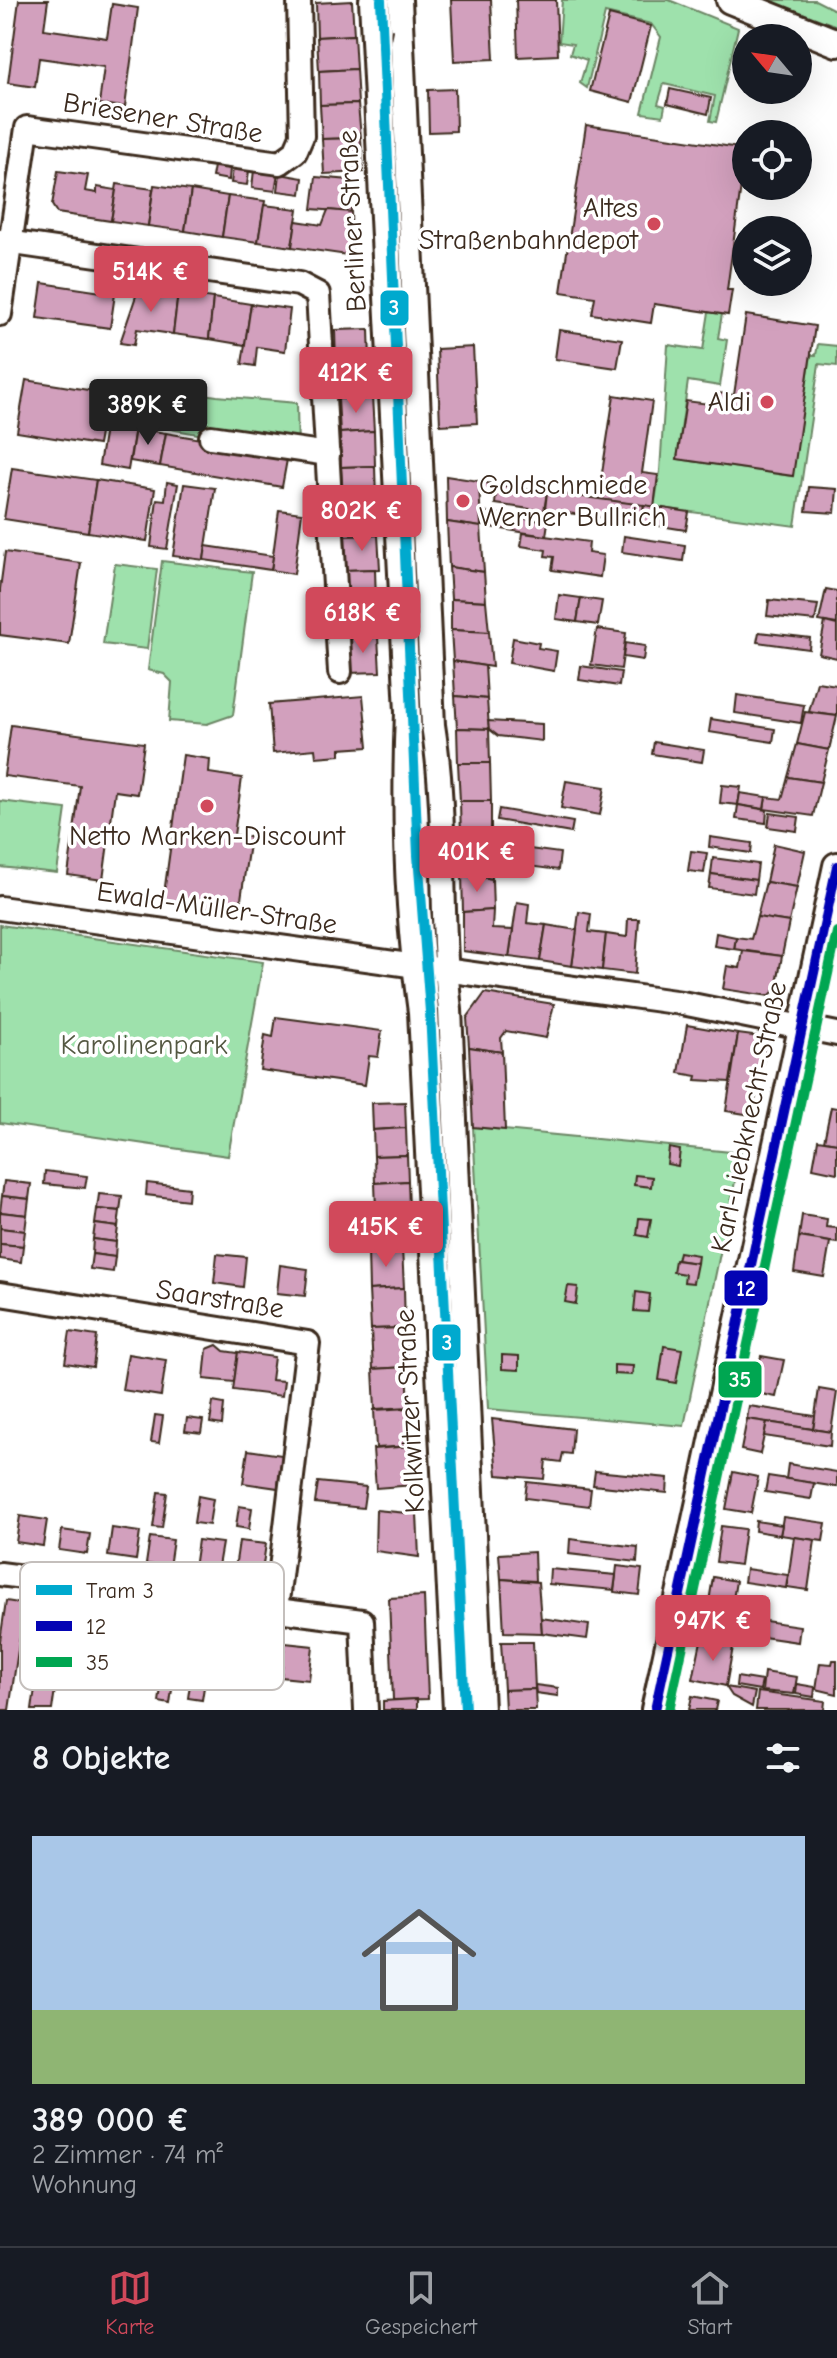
<!DOCTYPE html>
<html lang="de">
<meta charset="utf-8">
<style>
body{margin:0;font-family:"Comic Neue",sans-serif;background:#242831;color:#f1f3f6;height:100vh;display:flex;flex-direction:column;font-size:30px;white-space:nowrap}
*{box-sizing:border-box;margin:0}
p{font-size:26px;color:#9ea1a6}
.icon{flex:none;width:44px;height:44px;fill:none;stroke:currentColor;stroke-width:2;stroke-linecap:round;stroke-linejoin:round}
.map{position:relative;height:1710px;overflow:hidden}
.drawer{display:flex;flex-direction:column;background:#171b24;flex:1}
.drawer>*{flex:none}
.needle{width:52px;rotate:299deg}
.buttons{position:absolute;left:732px;top:24px;display:grid;gap:16px}
.buttons a{display:grid;place-items:center;width:80px;height:80px;border-radius:50%;background:#171b24;box-shadow:0 8px 32px #0002;font-size:40px}
.price{position:absolute;translate:-50% -68px;padding:0 18px;border-radius:8px;background:#d1495b;color:#fff;font-size:26px;line-height:52px;filter:drop-shadow(0 2px 4px #0008)}
.price::after{content:'';position:absolute;left:50%;top:48px;width:24px;height:18px;margin-left:-12px;background:inherit;clip-path:polygon(0 0,100% 0,50% 100%)}
.price.selected{background:#222;color:#fff}
ul{padding:0;list-style:none}
li{display:grid;align-content:center;gap:16px;height:424px;padding:0 32px}
li+li{border-top:2px solid #363941}
li span{display:grid;place-items:center;height:248px;border-radius:0px;color:#555}
li>.icon{margin-inline-start:auto}
span .icon{width:144px;height:144px;fill:#fffc;stroke-width:1}
li b{font-size:34px}
h2{display:flex;justify-content:space-between;align-items:center;height:96px;padding:0 32px;font-size:34px}
.dock{display:flex;justify-content:space-around;align-items:center;height:112px;border-top:2px solid #363941;background:#171b24;font-size:22px;color:#9ea1a6}
.dock a{display:grid;justify-items:center;gap:4px}
.dock .selected{color:#d1495b}
.map>svg:first-child{display:block}
.green{fill:#9ee1ac;stroke:#6c8665;stroke-width:2}
.building{fill:#d2a0bd;stroke:#3b2a1e;stroke-width:2}
.lines{fill:none;stroke-linecap:round;stroke-linejoin:round}
.minor-casing{stroke:#3b2a1e;stroke-width:28}
.major-casing{stroke:#3b2a1e;stroke-width:32}
.minor{stroke:#fff;stroke-width:22}
.major{stroke:#fff;stroke-width:26}
.tram{stroke:#3b2a1e;stroke-width:2}
.bus-1-casing{stroke:#fff;stroke-width:16}
.bus-2-casing{stroke:#fff;stroke-width:16}
.bus-1{stroke:#0404b4;stroke-width:10}
.bus-2{stroke:#00a651;stroke-width:10}
.tram-1-casing{stroke:#fff;stroke-width:16}
.tram-1{stroke:#00a9ce;stroke-width:10}
.poi-dot{fill:#d1495b;stroke:#fff;stroke-width:3}
.labels{text-anchor:middle;dominant-baseline:central;stroke-width:7;stroke-linejoin:round;paint-order:stroke}
.street-label{font-size:28px;fill:#3b2a1e;stroke:#fff}
.poi-label{font-size:28px;fill:#3b2a1e;stroke:#fff;text-anchor:end}
.park-label{font-size:28px;fill:#545842;stroke:#fff}
.key{fill:#fff;stroke:#c4bfbc;stroke-width:2}
.key-label{font-size:22px;fill:#3b2a1e}
.line-badge{stroke:#fff;stroke-width:3}
.badge-label{font-size:22px;text-anchor:middle;font-weight:bold;fill:#fff}
</style>
<div class="map">
<svg width="837" height="1710" viewBox="0 0 837 1710">
<rect width="100%" height="100%" fill="#fff"/>
<filter id="ink" filterUnits="userSpaceOnUse"><feTurbulence type="fractalNoise" baseFrequency=".0125" numOctaves="2"/><feDisplacementMap in="SourceGraphic" scale="16" xChannelSelector="R" yChannelSelector="G"/><feConvolveMatrix kernelMatrix="1 2 1 2 8 2 1 2 1" color-interpolation-filters="sRGB"/></filter>
<g filter="url(#ink)">
<g class="green">
<path d="M562,0H669L738,28L716,122L710,121L715,96L664,84L658,104L665,106L663,116L642,113L661,37L651,24L605,13L587,88L580,83L587,60L570,54L573,44L559,42Z"/>
<path d="M767,0H815L837,11V26Z"/>
<path d="M709,312L722,314L718,338L727,340L720,386L688,381L677,459L792,476L811,355H816L818,344L837,346V366L819,364L795,526L654,507L660,471L668,345L703,350Z"/>
<path d="M142,385L217,396L297,403L298,452L136,423Z"/>
<path d="M162,561L252,572L233,715L207,724L169,721L172,682L164,674L148,670Z"/>
<path d="M115,564L157,569L147,649L103,644Z"/>
<path d="M0,801L66,809L57,873L0,867Z"/>
<path d="M0,925L263,962L228,1156L0,1123Z"/>
<path d="M473,1127L741,1153L684,1426L488,1409Z"/>
</g>
<g class="building">
<path d="M19,0H48L44,29L107,38L112,4L138,8L125,107L99,104L104,67L39,58L35,87L8,83Z"/>
<path d="M451,0H491L494,59L454,61Z"/>
<path d="M516,0H556L558,55L518,57Z"/>
<path d="M352,1L354,35L317,37L316,3Z"/>
<path d="M609,15L651,26L632,102L590,91Z"/>
<path d="M354,35L356,69L319,71L317,37Z"/>
<path d="M356,69L358,104L320,105L319,71Z"/>
<path d="M455,89L456,131L429,132L428,90Z"/>
<path d="M670,89L711,98L708,114L667,104Z"/>
<path d="M358,104L361,138L322,139L320,105Z"/>
<path d="M586,125L746,149L727,290H732L728,315L654,304L651,323L592,314L595,297L561,292Z"/>
<path d="M361,138L363,172L324,174L322,139Z"/>
<path d="M214,166L230,168L229,180L212,177Z"/>
<path d="M233,169L249,171L247,185L231,183Z"/>
<path d="M254,170L278,173L275,191L252,188Z"/>
<path d="M58,171L88,175L85,191L97,193V187L116,190L111,221L57,213L52,205Z"/>
<path d="M280,174L303,178L301,194L278,191Z"/>
<path d="M316,177L350,180L351,212L312,209Z"/>
<path d="M117,184L153,189L148,226L111,221Z"/>
<path d="M154,185L191,190L185,231L148,226Z"/>
<path d="M191,190L228,196L222,237L185,231Z"/>
<path d="M228,196L265,201L258,242L222,237Z"/>
<path d="M264,205L298,209L292,247L258,242Z"/>
<path d="M328,210L351,212L352,250L347,255L292,247L296,221L322,225Z"/>
<path d="M42,283L115,294L110,328L37,318Z"/>
<path d="M139,287L178,293L173,334L137,329L134,345L120,343Z"/>
<path d="M178,293L213,298L209,339L173,334Z"/>
<path d="M213,298L251,304L245,345L209,339Z"/>
<path d="M251,304L290,309L285,351L257,347L255,366L242,364Z"/>
<path d="M746,315L815,326L793,476L677,459L686,401L717,405L719,393L734,395Z"/>
<path d="M369,329L370,363L336,365L335,330Z"/>
<path d="M559,330L622,339L617,368L555,359Z"/>
<path d="M473,347L477,423L440,425L437,349Z"/>
<path d="M370,363L372,397L338,399L336,365Z"/>
<path d="M26,380L107,393L98,445L17,432Z"/>
<path d="M614,395L652,401L642,473L658,475L654,507L598,499Z"/>
<path d="M372,397L374,431L340,433L338,399Z"/>
<path d="M106,423L135,428L128,470L99,465Z"/>
<path d="M135,428L166,433L160,466L130,461Z"/>
<path d="M374,431L375,466L341,467L340,433Z"/>
<path d="M166,433L288,454L282,487L160,466Z"/>
<path d="M375,466L376,500L343,502L341,467Z"/>
<path d="M12,468L96,480L88,532L4,519Z"/>
<path d="M446,476L479,481L481,527L447,522Z"/>
<path d="M96,480L155,489L147,541L88,532Z"/>
<path d="M167,482L178,484L167,549L151,547L157,499L165,500Z"/>
<path d="M479,482L547,492L544,511L495,504L496,495L480,491Z"/>
<path d="M184,484L215,488L204,560L173,556Z"/>
<path d="M809,487L837,489L835,513L806,511Z"/>
<path d="M547,492L644,505L641,523L545,510Z"/>
<path d="M376,500L378,535L345,536L343,502Z"/>
<path d="M644,505L689,512L686,530L641,523Z"/>
<path d="M279,510L302,513L294,574L271,570Z"/>
<path d="M483,512L548,522L546,536L483,526Z"/>
<path d="M447,522L481,527L484,572L449,567Z"/>
<path d="M523,533L589,542L588,553L603,555L600,577L552,570L554,557L545,556L546,550L521,546Z"/>
<path d="M378,535L380,569L346,570L345,536Z"/>
<path d="M624,536L685,545L683,561L622,552Z"/>
<path d="M206,546L273,556L271,570L204,560Z"/>
<path d="M5,552L81,563L69,644L0,635V589Z"/>
<path d="M449,567L484,572L486,601L451,599Z"/>
<path d="M375,569L376,603L344,604L343,570Z"/>
<path d="M826,589L837,591V624L819,621Z"/>
<path d="M559,595L581,598L577,622L556,619Z"/>
<path d="M581,598L602,601L598,625L577,622Z"/>
<path d="M451,599L486,601L489,632L451,630Z"/>
<path d="M769,600L818,605L815,621L767,616Z"/>
<path d="M376,603L378,637L346,638L344,604Z"/>
<path d="M825,622L837,625V658L819,654Z"/>
<path d="M597,629L626,633L621,669L591,665Z"/>
<path d="M451,630L489,632L492,667L453,661Z"/>
<path d="M759,632L810,638L809,649L757,642Z"/>
<path d="M378,637L380,672L347,673L346,638Z"/>
<path d="M513,638L539,643L538,648L557,651L554,671L509,663Z"/>
<path d="M625,643L645,646L643,660L623,657Z"/>
<path d="M453,661L485,666L487,699L455,696Z"/>
<path d="M581,666L621,672L619,686L579,680Z"/>
<path d="M817,682L837,685V716L809,712Z"/>
<path d="M737,695L804,705L801,723L735,713Z"/>
<path d="M363,696L368,747L340,749V755L316,757L315,749L273,753L269,704Z"/>
<path d="M455,696L487,699L489,729L457,728Z"/>
<path d="M805,712L837,716L829,750L797,744Z"/>
<path d="M711,719L775,729L773,742L709,732Z"/>
<path d="M488,721L542,724V741L498,736L489,729Z"/>
<path d="M11,725L144,743L137,794L115,791L103,880L68,875L80,786L4,776Z"/>
<path d="M457,728L489,729L490,763H458Z"/>
<path d="M654,742L704,750L702,762L652,754Z"/>
<path d="M797,744L829,750L821,782L788,777Z"/>
<path d="M183,755L210,759L209,773L242,778L234,835L250,837L239,913L163,901Z"/>
<path d="M458,763H490L491,801H460Z"/>
<path d="M788,777L821,782L813,816L764,809L766,797L782,799Z"/>
<path d="M566,781L605,787L600,815L561,808Z"/>
<path d="M722,785L741,787L738,805L720,803Z"/>
<path d="M740,793L766,797L764,809L738,805Z"/>
<path d="M460,801H491V842L461,837Z"/>
<path d="M738,805L767,810L766,823L736,819Z"/>
<path d="M499,809L573,822L571,833L497,820Z"/>
<path d="M770,813L799,817L797,831L768,827Z"/>
<path d="M461,837L491,842L492,879L462,874Z"/>
<path d="M710,837L752,843L751,853L709,847Z"/>
<path d="M774,844L805,851L797,887L766,882Z"/>
<path d="M507,846L560,853L558,870L505,863Z"/>
<path d="M691,851L707,853L704,873L688,871Z"/>
<path d="M713,858L758,864L756,880L711,874Z"/>
<path d="M462,874L492,879L493,910L463,912Z"/>
<path d="M711,874L756,880L754,894L709,888Z"/>
<path d="M766,882L797,887L789,922L757,917Z"/>
<path d="M517,902L529,904L527,923L546,925L540,961L509,957Z"/>
<path d="M493,910L492,929L513,930L509,957L463,951V912Z"/>
<path d="M579,912L591,914L589,932L606,934L602,970L572,966Z"/>
<path d="M757,917L789,922L782,956L734,949L736,937L751,939Z"/>
<path d="M628,919H639L635,974L602,970L606,934L627,937Z"/>
<path d="M546,925L577,930L572,966L540,961Z"/>
<path d="M716,933L736,937L734,949L714,946Z"/>
<path d="M743,951L782,956L776,989L769,996L723,989L727,966L740,968Z"/>
<path d="M485,993L554,1004L546,1038L506,1031L501,1038L502,1052L469,1047L467,1018Z"/>
<path d="M276,1017L382,1031L378,1057L369,1056L365,1085L260,1070L265,1035L273,1037Z"/>
<path d="M687,1025L738,1034L730,1082L696,1080L697,1076L679,1073Z"/>
<path d="M738,1034L768,1038L752,1115L726,1111Z"/>
<path d="M469,1047L502,1052L505,1130L473,1127Z"/>
<path d="M405,1102L406,1128L373,1130L372,1103Z"/>
<path d="M831,1107L837,1108V1143L824,1141Z"/>
<path d="M406,1128L407,1155L374,1156L373,1130Z"/>
<path d="M818,1140L837,1143V1173L813,1168Z"/>
<path d="M669,1148L680,1150L678,1166L667,1164Z"/>
<path d="M407,1155L408,1181L375,1183L374,1156Z"/>
<path d="M45,1171L87,1176L85,1188L44,1184Z"/>
<path d="M635,1175L652,1177L651,1187L634,1185Z"/>
<path d="M4,1181L31,1184L29,1199L2,1196Z"/>
<path d="M408,1181L409,1208L376,1209L375,1183Z"/>
<path d="M147,1183L189,1188L188,1200L146,1195Z"/>
<path d="M99,1194L122,1196L120,1211L97,1209Z"/>
<path d="M2,1196L29,1199L27,1215L0,1212Z"/>
<path d="M97,1209L120,1211L118,1227L95,1224Z"/>
<path d="M400,1209L402,1248L368,1250L366,1210Z"/>
<path d="M0,1212L27,1215L25,1231L0,1228Z"/>
<path d="M802,1215L827,1219L826,1227L837,1228V1243L799,1237Z"/>
<path d="M639,1218L651,1219L648,1237L637,1235Z"/>
<path d="M95,1224L118,1227L116,1242L93,1239Z"/>
<path d="M0,1228L25,1231L23,1246L0,1244Z"/>
<path d="M799,1237L830,1242L824,1277L794,1272Z"/>
<path d="M93,1239L116,1242L115,1257L92,1254Z"/>
<path d="M0,1244L23,1246L21,1262L0,1259Z"/>
<path d="M402,1248L404,1288L369,1290L368,1250Z"/>
<path d="M679,1252L698,1255L697,1263L677,1260Z"/>
<path d="M92,1254L115,1257L113,1272L90,1269Z"/>
<path d="M217,1254L246,1257L243,1287L214,1283Z"/>
<path d="M675,1260L697,1263L693,1283L684,1282L685,1274L673,1272Z"/>
<path d="M280,1265L308,1269L305,1296L277,1293Z"/>
<path d="M568,1286L578,1287L576,1304L565,1302Z"/>
<path d="M404,1288L405,1328L371,1329L369,1290Z"/>
<path d="M636,1292L650,1294L648,1312L634,1311Z"/>
<path d="M405,1328L407,1367L373,1369L371,1329Z"/>
<path d="M70,1332L97,1336L93,1367L65,1363Z"/>
<path d="M217,1345L224,1351L238,1353L234,1382L204,1379L207,1349Z"/>
<path d="M664,1346L682,1349L676,1383L659,1380Z"/>
<path d="M238,1352L274,1357L271,1380L284,1381L282,1396L233,1390Z"/>
<path d="M128,1354L166,1360L161,1396L122,1390Z"/>
<path d="M502,1355L519,1356V1370L502,1369Z"/>
<path d="M761,1356L784,1360L776,1397L753,1392Z"/>
<path d="M614,1365L633,1366L632,1375L614,1374Z"/>
<path d="M407,1367L409,1407L375,1409L373,1369Z"/>
<path d="M819,1389L837,1392L831,1432L813,1429Z"/>
<path d="M213,1402L224,1404L222,1425L210,1423Z"/>
<path d="M749,1406L815,1416L813,1429L747,1419Z"/>
<path d="M410,1408L412,1446L376,1448L374,1410Z"/>
<path d="M155,1415L163,1416L159,1443L151,1442Z"/>
<path d="M187,1418L203,1420L201,1433L185,1431Z"/>
<path d="M492,1419L573,1429L571,1454L563,1453L561,1462L546,1460L544,1479L497,1475Z"/>
<path d="M747,1419L767,1422L760,1454L741,1450Z"/>
<path d="M767,1422L831,1432L830,1446L764,1436Z"/>
<path d="M412,1446L414,1485L376,1488L373,1449Z"/>
<path d="M248,1450L282,1455L278,1488L243,1483Z"/>
<path d="M788,1464L837,1472V1487L786,1479Z"/>
<path d="M595,1471L668,1478L667,1493L593,1485Z"/>
<path d="M733,1472L758,1477L751,1513L726,1509Z"/>
<path d="M768,1476L814,1483L811,1499L765,1492Z"/>
<path d="M318,1482L366,1487L363,1508L315,1503Z"/>
<path d="M527,1482L591,1489L589,1506L525,1498Z"/>
<path d="M158,1492L167,1493L162,1528L153,1527Z"/>
<path d="M198,1496L213,1499L209,1525L194,1523Z"/>
<path d="M239,1506L252,1508L249,1529L236,1527Z"/>
<path d="M376,1510L417,1514L419,1557L375,1551Z"/>
<path d="M20,1516L47,1520L43,1546L16,1542Z"/>
<path d="M783,1517L826,1523L823,1541L780,1535Z"/>
<path d="M756,1521L782,1525L780,1535L755,1531Z"/>
<path d="M721,1526L745,1529L740,1565L716,1562Z"/>
<path d="M112,1528L140,1532L136,1560L108,1556Z"/>
<path d="M62,1530L90,1534L87,1554L59,1550Z"/>
<path d="M150,1537L173,1540L169,1567L146,1564Z"/>
<path d="M794,1537L815,1540L808,1590L787,1587Z"/>
<path d="M570,1539L638,1547L637,1562L569,1554Z"/>
<path d="M198,1540L222,1543L217,1572L194,1568Z"/>
<path d="M239,1541L266,1544L261,1578L234,1575Z"/>
<path d="M534,1552L535,1581L501,1579L499,1554Z"/>
<path d="M617,1566L642,1569L639,1595L614,1592Z"/>
<path d="M550,1569L616,1575L614,1590L549,1584Z"/>
<path d="M746,1569L788,1575L786,1588L744,1582Z"/>
<path d="M713,1577L736,1581L730,1618L707,1614Z"/>
<path d="M501,1579L538,1582L542,1633L504,1632Z"/>
<path d="M424,1596L428,1699L393,1700L389,1598Z"/>
<path d="M6,1601L25,1604L9,1710H0V1641Z"/>
<path d="M46,1610L66,1613L52,1710H32Z"/>
<path d="M541,1618L589,1625L587,1639L542,1633Z"/>
<path d="M751,1619L800,1626L798,1642L749,1635Z"/>
<path d="M198,1630L218,1633L213,1662L208,1661L202,1700L188,1698Z"/>
<path d="M701,1641L733,1647L726,1686L693,1679Z"/>
<path d="M501,1642H533L535,1689L504,1690Z"/>
<path d="M285,1643L313,1646L309,1680L281,1677Z"/>
<path d="M165,1660L176,1661L170,1704L159,1702Z"/>
<path d="M833,1660H837V1694L816,1689L820,1663L832,1664Z"/>
<path d="M764,1672L797,1677L794,1694L762,1691Z"/>
<path d="M737,1677L762,1681L760,1690L736,1686Z"/>
<path d="M797,1684L815,1687L814,1697L796,1694Z"/>
<path d="M535,1685L558,1688V1696L536,1693Z"/>
<path d="M726,1687L755,1692L752,1707L732,1696Z"/>
<path d="M535,1689L536,1710H505L504,1690Z"/>
<path d="M758,1692L825,1701L824,1710H756Z"/>
<path d="M692,1696L717,1701L715,1710H689Z"/>
<path d="M417,1699V1710H383V1701Z"/>
</g>
<g class="lines">
<g class="minor-casing">
<g id="minor">
<path d="M371,0L407,712C403,812 406,913 420,1012L455,1710"/>
<path d="M400,0L433,725C448,820 439,915 450,1010L482,1710"/>
<path d="M0,241L299,284L318,294L340,672"/>
<path d="M0,314L27,128L280,163L295,152L302,136L299,0"/>
<path d="M211,437L328,454"/>
<path d="M0,908L682,1003L837,1034"/>
<path d="M0,1294L308,1343L276,1610"/>
<path d="M0,1574L362,1621L366,1710"/>
</g>
</g>
<g class="major-casing">
<g id="major">
<path d="M730,0L837,43"/>
<path d="M655,1710L837,866"/>
</g>
</g>
<use href="#minor" class="minor"/>
<use href="#major" class="major"/>
<path class="tram" d="M384,70L392,30"/>
<g class="bus-1-casing">
<path id="bus-1" d="M655,1710L837,866"/>
</g>
<g class="bus-2-casing">
<path id="bus-2" d="M669,1710L837,932"/>
</g>
<use href="#bus-1" class="bus-1"/>
<use href="#bus-2" class="bus-2"/>
<g class="tram-1-casing">
<path id="tram-1" d="M381,0L418,855L430,1012L465,1710"/>
</g>
<use href="#tram-1" class="tram-1"/>
</g>
</g>
<g class="poi-dot">
<circle cx="654" cy="224" r="8"/>
<circle cx="767" cy="402" r="8"/>
<circle cx="463" cy="501" r="8"/>
<circle cx="207" cy="806" r="8"/>
</g>
<g class="labels">
<g class="street-label">
<text transform="translate(163 118) rotate(9)">Briesener Straße</text>
<text transform="translate(352 221) rotate(-93)">Berliner Straße</text>
<text transform="translate(217 908) rotate(8)">Ewald-Müller-Straße</text>
<text transform="translate(749 1117) rotate(-78)">Karl-Liebknecht-Straße</text>
<text transform="translate(220 1299) rotate(9)">Saarstraße</text>
<text transform="translate(410 1411) rotate(-93)">Kolkwitzer Straße</text>
</g>
<g class="poi-label">
<text x="638" y="208">Altes<tspan x="638" dy="32">Straßenbahndepot</tspan></text>
<text x="751" y="402">Aldi</text>
<text x="479" y="485" text-anchor="start">Goldschmiede<tspan x="479" dy="32">Werner Bullrich</tspan></text>
<text x="207" y="836" text-anchor="middle">Netto Marken-Discount</text>
</g>
<g class="park-label">
<text x="144" y="1045">Karolinenpark</text>
</g>
</g>
<rect x="20" y="1562" width="264" height="128" rx="12" class="key"/>
<rect x="36" y="1585" width="36" height="10" fill="#00a9ce"/>
<rect x="36" y="1621" width="36" height="10" fill="#0404b4"/>
<rect x="36" y="1657" width="36" height="10" fill="#00a651"/>
<g class="key-label">
<text x="86" y="1598">Tram 3</text>
<text x="86" y="1634">12</text>
<text x="86" y="1670">35</text>
</g>
<g class="line-badge">
<rect x="379" y="289" width="31" height="38" rx="8" fill="#00a9ce"/>
<rect x="723" y="1269" width="46" height="38" rx="8" fill="#0404b4"/>
<rect x="431" y="1323" width="31" height="39" rx="8" fill="#00a9ce"/>
<rect x="717" y="1360" width="46" height="39" rx="8" fill="#00a651"/>
</g>
<g class="badge-label">
<text x="394" y="315">3</text>
<text x="746" y="1296">12</text>
<text x="447" y="1350">3</text>
<text x="740" y="1387">35</text>
</g>
</svg>
<div class="buttons">
<a><svg class="needle" viewBox="-14 -14 28 28"><path d="M0-13l5 13h-10z" fill="#e53935"/><path d="M0 13l5-13h-10z" fill="#9ea1a6"/></svg></a>
<a><svg class="icon" aria-label="locate" viewBox="0 0 24 24"><circle cx="12" cy="12" r="6"/><path d="M12 2v4M12 18v4M2 12h4M18 12h4"/></svg></a>
<a><svg class="icon" aria-label="layers" viewBox="0 0 24 24"><path d="M12 4l9 5-9 5-9-5zM3 14l9 5 9-5"/></svg></a>
</div>
<b class="price" style="left:151px;top:314px">514K €</b>
<b class="price" style="left:356px;top:415px">412K €</b>
<b class="price selected" style="left:148px;top:447px">389K €</b>
<b class="price" style="left:362px;top:553px">802K €</b>
<b class="price" style="left:363px;top:655px">618K €</b>
<b class="price" style="left:477px;top:894px">401K €</b>
<b class="price" style="left:386px;top:1269px">415K €</b>
<b class="price" style="left:713px;top:1663px">947K €</b>
</div>
<section class="drawer">
<h2>8 Objekte<svg class="icon" aria-label="filters" viewBox="0 0 24 24"><path d="M4 7h16M4 17h16"/><circle cx="9" cy="7" r="2"/><circle cx="15" cy="17" r="2"/></svg></h2>
<ul>
<li><span style="background:linear-gradient(#a9c7e8 70%,#8fb573 0)"><svg class="icon" aria-label="home" viewBox="0 0 24 24"><path d="M3 11l9-7 9 7M6 9v11h12V9"/></svg></span><div><b>389 000 €</b><p>2 Zimmer · 74 m²</p><p>Wohnung</p></div></li>
</ul>
</section>
<nav class="dock">
<a class="selected"><svg class="icon" aria-label="map" viewBox="0 0 24 24"><path d="M3 6l6-2 6 2 6-2v14l-6 2-6-2-6 2zM9 4v14M15 6v14"/></svg>Karte</a>
<a><svg class="icon" aria-label="saved" viewBox="0 0 24 24"><path d="M7 4h10v16l-5-4-5 4z"/></svg>Gespeichert</a>
<a><svg class="icon" aria-label="home" viewBox="0 0 24 24"><path d="M3 11l9-7 9 7M6 9v11h12V9"/></svg>Start</a>
</nav>
